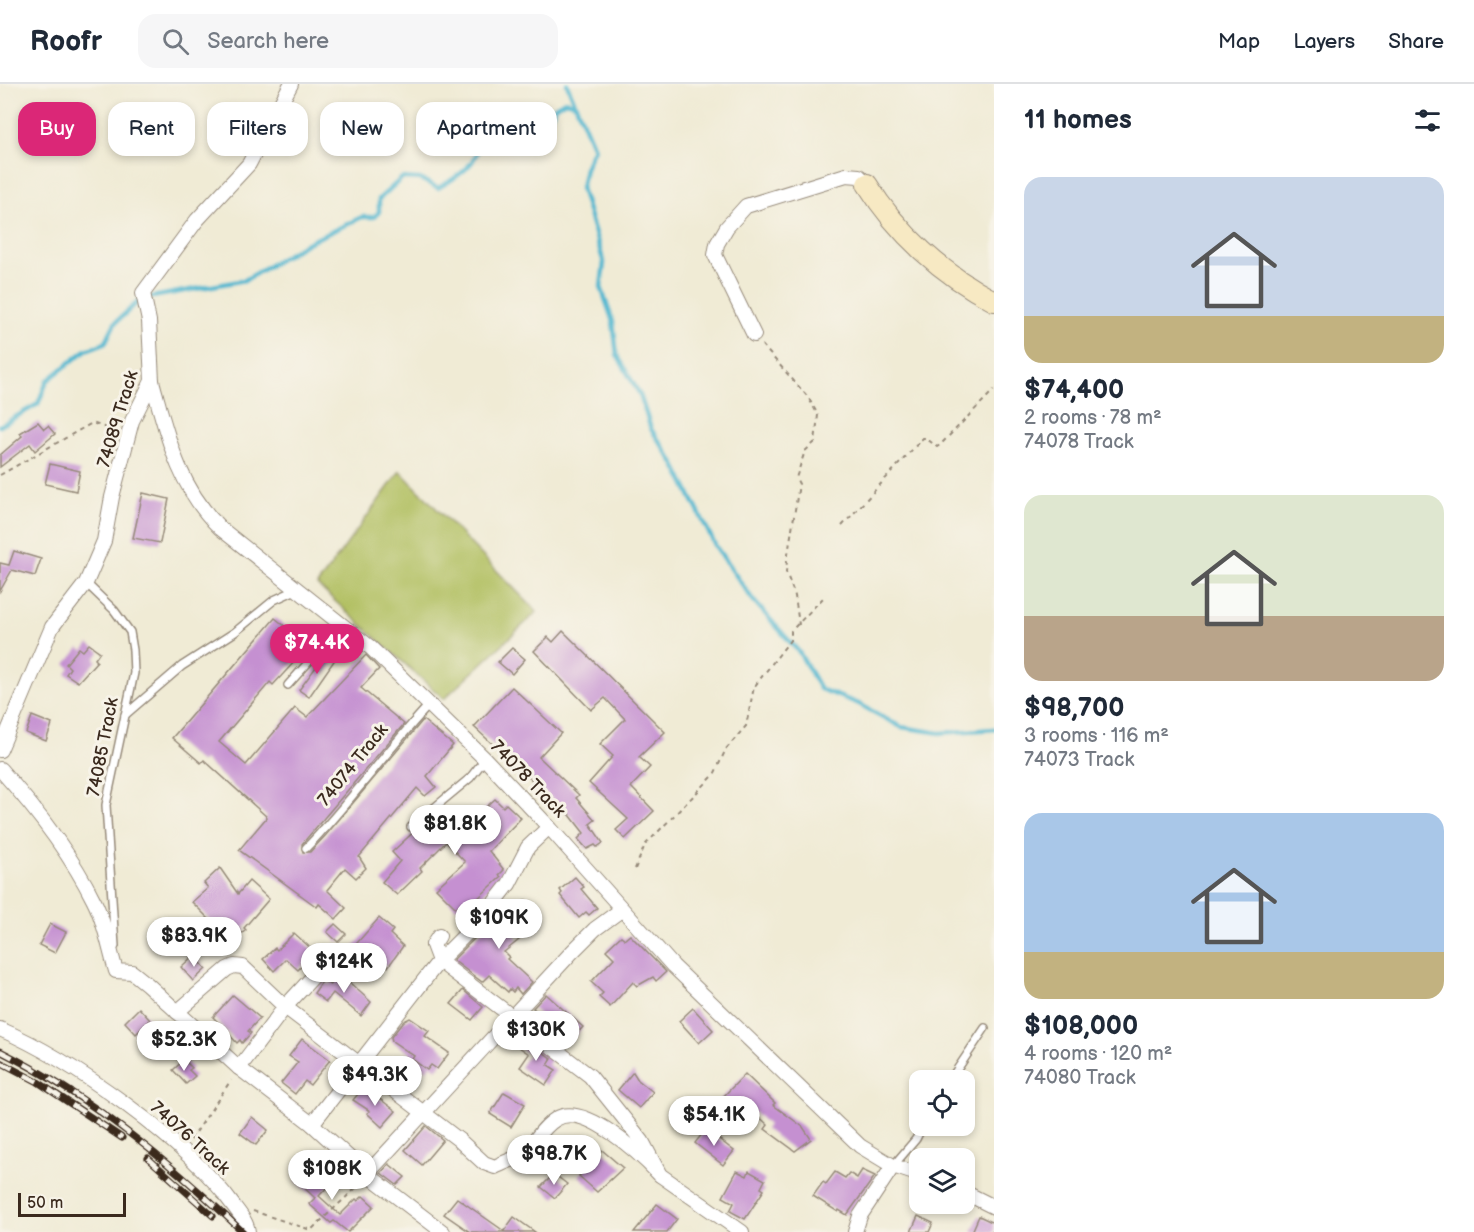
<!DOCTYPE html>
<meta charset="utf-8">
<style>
body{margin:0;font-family:"Balsamiq Sans",sans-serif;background:#f6f6f7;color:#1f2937;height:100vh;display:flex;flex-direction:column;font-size:22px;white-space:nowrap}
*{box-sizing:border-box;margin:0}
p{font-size:20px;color:#747a83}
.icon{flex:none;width:33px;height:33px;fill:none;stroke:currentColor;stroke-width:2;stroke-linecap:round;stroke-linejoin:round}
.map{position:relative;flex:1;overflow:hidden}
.panel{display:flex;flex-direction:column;background:#fff;width:480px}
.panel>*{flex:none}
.guide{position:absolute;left:18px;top:18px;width:570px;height:54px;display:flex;gap:12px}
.fabs{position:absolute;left:909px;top:986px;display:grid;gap:12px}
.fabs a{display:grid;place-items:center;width:66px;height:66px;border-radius:12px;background:#fff;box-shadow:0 3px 9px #0003;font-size:30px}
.scale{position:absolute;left:18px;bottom:15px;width:108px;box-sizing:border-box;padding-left:6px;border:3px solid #3b2a1e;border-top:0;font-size:16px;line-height:21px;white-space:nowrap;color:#3b2a1e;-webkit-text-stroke:4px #f7f3e8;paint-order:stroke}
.price{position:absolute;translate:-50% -51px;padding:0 14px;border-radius:21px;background:#fff;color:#222;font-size:20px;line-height:39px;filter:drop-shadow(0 2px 3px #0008)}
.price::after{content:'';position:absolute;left:50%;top:36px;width:18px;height:14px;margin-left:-9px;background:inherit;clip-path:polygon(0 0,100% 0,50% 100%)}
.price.current{background:#db2777;color:#fff}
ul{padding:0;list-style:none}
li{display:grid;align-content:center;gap:12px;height:318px;padding:0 30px}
li span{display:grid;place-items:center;height:186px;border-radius:18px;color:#555}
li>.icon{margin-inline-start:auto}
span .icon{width:108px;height:108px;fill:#fffc;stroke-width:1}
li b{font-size:26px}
h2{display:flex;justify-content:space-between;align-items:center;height:72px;padding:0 30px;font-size:26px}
.tag{padding:0 21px;border-radius:18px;background:#fff;box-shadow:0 3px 9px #0003;font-size:21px;line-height:54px}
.tag.current{background:#db2777;color:#fff}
header{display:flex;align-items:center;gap:36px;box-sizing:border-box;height:84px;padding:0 30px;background:#fff;border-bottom:2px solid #e0e1e3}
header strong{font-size:28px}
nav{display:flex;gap:33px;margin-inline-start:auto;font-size:21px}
.search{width:420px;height:54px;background:#f6f6f7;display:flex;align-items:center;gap:15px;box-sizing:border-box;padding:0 21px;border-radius:18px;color:#747a83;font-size:22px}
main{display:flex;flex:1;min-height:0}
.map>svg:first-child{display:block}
.green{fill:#b1bf61;stroke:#767440;stroke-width:1.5}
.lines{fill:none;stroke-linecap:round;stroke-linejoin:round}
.stream{stroke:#52b8d0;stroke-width:4.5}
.building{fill:#c590d1}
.lane-casing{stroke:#968a7a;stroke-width:10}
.street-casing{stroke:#968a7a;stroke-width:16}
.secondary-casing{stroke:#968a7a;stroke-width:22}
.path{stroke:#968a7a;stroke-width:2;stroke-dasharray:4.5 4.5;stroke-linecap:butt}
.lane{stroke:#fff;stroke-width:7}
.street{stroke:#fff;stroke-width:14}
.secondary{stroke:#f7e9c3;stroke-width:20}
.rail-casing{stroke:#3b2a1e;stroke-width:7}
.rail{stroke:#f7f3e8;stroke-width:4.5;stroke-dasharray:14;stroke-linecap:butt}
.labels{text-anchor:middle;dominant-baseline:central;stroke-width:6;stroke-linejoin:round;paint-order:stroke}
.street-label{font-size:18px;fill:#3b2a1e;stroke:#f7f3e8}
</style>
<header>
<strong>Roofr</strong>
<div class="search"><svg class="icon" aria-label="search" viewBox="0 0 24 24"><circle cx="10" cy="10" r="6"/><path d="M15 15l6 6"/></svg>Search here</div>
<nav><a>Map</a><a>Layers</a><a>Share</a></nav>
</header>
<main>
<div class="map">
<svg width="994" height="1148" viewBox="0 0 994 1148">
<rect width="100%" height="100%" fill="#f7f3e8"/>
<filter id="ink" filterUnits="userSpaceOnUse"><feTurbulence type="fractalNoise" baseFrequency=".0167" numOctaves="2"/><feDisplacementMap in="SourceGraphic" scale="12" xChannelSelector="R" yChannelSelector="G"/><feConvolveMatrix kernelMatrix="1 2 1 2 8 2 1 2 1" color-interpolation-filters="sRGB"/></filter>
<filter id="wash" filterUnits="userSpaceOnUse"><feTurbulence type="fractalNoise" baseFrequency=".008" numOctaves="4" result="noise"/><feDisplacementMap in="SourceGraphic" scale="24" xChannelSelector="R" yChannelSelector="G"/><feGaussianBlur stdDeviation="1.35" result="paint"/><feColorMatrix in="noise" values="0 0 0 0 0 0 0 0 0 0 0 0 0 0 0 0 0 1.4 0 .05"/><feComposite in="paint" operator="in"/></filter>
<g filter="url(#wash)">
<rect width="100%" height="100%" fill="#f0ebd5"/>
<path class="green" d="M400,387L537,528L444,615L317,501Z"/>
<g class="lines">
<g class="stream">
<path d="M567,0L594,64L585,84L581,104L604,179L601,203L613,238L617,271L640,311L651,345L674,379L716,463L753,516L799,568L820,605L859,620L901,643L940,649L994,645"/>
<path d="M0,342L38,320L47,297L86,266L105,259L115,239L141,215L245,196L307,159L362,133H374L379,128V115L402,94L420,95L438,104C459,92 478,81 480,55C495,44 514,50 531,55L546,44L555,23L565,17L576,20"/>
</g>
</g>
<g id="blocks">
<g class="building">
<path d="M38,338L44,345L48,342L55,350L35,367L30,360L0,383V371L22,352L20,349Z"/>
<path d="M50,380L80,387L76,407L45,400Z"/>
<path d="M143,409L169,415L160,459L133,454Z"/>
<path d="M14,467L41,475L35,492L12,486L0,507V479L9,481Z"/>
<path d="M275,534L309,562L273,601L270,598L219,658L246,681L295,624L307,633L366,571L379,585L361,604L404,640L302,760L303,768H310L326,751L423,636L453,661L427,692L436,703L425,712L417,704L359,773L366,784L356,794L345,784L327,806L346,824L336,835L319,820L317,823L239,766L267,733L204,676L201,679L172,654Z"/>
<path d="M563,547L665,648L639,673L650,683L631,703L654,727L625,755L616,746L628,735L589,699L613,672L600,660L625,635L605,614L591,626L534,567L548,553L553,558Z"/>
<path d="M89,560L100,568L95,575L97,577L78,598L66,590L70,584L66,580L79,564L83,567Z"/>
<path d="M512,564L525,575L512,590L498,578Z"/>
<path d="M327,568L336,574L309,613L299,606Z"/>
<path d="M512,603L561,649L539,673L579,711L576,714L595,736L590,740L603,759L597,763L595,761L587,765L578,755L584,749L570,731L474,643Z"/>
<path d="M32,632L52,640L46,657L26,649Z"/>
<path d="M495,715L503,723L506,720L521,734L489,767L504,786L499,791L501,793L464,827L459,821L456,824L436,804L465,778L446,758L420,784L422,787L397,811L382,798L400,777L392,768L418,744L422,751L446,728H450L480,758L496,741L483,726Z"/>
<path d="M220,784L238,810L249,797L269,815L244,844L246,846L232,858L192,818L208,804L204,799Z"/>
<path d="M575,793L584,803L581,805L597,824L589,831L586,828L579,834L560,811L562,809L560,806Z"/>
<path d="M526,816L540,833L515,852L519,856L504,868L509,873L507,875L532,898L521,910L516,904L513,908L510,905L508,908L489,891L482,898L453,876L492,837L496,840Z"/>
<path d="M379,834L393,846L390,850L403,862L388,883L372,870L363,880L350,867Z"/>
<path d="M50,840L66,848L55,869L39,861Z"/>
<path d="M335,840L346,850L338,858L327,848Z"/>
<path d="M294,849L315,868L298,886L286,875L274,887L263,875L275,864L277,866Z"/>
<path d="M630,851L666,888L656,897L653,893L637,902L633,898L610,923L599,913L603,909L591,898L614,874L606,866L621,852L625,855Z"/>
<path d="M194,871L206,885L193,897L181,883Z"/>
<path d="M339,889L371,918L361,932L333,909L326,918L314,909L323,896L330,901Z"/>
<path d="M463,906L483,923L472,936L451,920Z"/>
<path d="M546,910L583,943L570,957L562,950L557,956L541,943L546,937L533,924Z"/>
<path d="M233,911L260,934L248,947L251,949L242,959L240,956L237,959L213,933Z"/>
<path d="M139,924L150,936L136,950L125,938Z"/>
<path d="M693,924L713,946L699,959L679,937Z"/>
<path d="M410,934L429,947L425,952L449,969L437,985L431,981L427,986L412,975L414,972L392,957L391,953L404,937Z"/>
<path d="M524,954L552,975L548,981L556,986L546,1001L520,983L529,970L516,961Z"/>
<path d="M302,955L330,976L310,1001L305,997L295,1010L281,999L298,978L289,972Z"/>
<path d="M184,976L192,984L189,986L195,992L186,1000L173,986Z"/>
<path d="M633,988L638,996L653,1008L639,1024L618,1006Z"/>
<path d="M745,990L775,1019L773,1021L803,1043L811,1055L795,1067L765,1045L768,1041L750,1024L742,1032L736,1026L732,1031L718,1018Z"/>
<path d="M364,1003L396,1027L382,1043L367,1029L370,1027L353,1016Z"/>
<path d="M504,1008L525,1020L511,1043L490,1030Z"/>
<path d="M252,1033L268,1046L256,1061L240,1049Z"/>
<path d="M426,1042L443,1056L422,1081L405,1066Z"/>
<path d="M706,1045L734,1067L723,1081L695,1059Z"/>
<path d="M602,1066L623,1084L597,1108L579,1092Z"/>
<path d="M389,1080L405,1093L397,1101L381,1089Z"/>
<path d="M309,1082L316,1089L319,1085L332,1098L319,1112L340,1131L356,1115L358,1117L363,1112L374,1122L348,1148L334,1137L331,1139L309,1120L315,1114L296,1096Z"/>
<path d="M862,1086L875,1092L847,1131L839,1126L838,1128L813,1112L823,1098L826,1100L835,1088L845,1094L849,1089L857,1094Z"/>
<path d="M737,1087L747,1092L749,1087L765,1096L761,1104L764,1106L745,1135L730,1127L734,1119L723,1113Z"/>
<path d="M554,1090L567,1100L555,1114L541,1103Z"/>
<path d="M457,1114L504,1147L514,1133L535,1148H470L444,1130Z"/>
<path d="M657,1120L677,1135L667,1148H634Z"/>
<path d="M918,1132L933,1139L929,1148H911Z"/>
<path d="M979,1132L994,1139V1148H972Z"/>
</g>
</g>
</g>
<g filter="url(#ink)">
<use href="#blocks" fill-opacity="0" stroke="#968a7a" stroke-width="1.5"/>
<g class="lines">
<g class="lane-casing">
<g id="lane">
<path d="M86,499L114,526L130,548L133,566L134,589L106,721L115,862"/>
<path d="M288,601L324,561L353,550"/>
<path d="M125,631L182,582L235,548L274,516L298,505"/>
<path d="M411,743L470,694L485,675"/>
<path d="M306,764C350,719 386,667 429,621"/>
<path d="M950,996L985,944"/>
<path d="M893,1082L916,1055L923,1041"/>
</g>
</g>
<g class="street-casing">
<g id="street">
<path d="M754,251L715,171L717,160L727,143L746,122L846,91L859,92L867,100"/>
<path d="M152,297C167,351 178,403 220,444L371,564L485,675L549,743L673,882L860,1062L893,1082L920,1091"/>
<path d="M0,666L52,543L86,499L104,457L112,413L132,337L152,297L149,237L143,209L197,136L249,80L291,0"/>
<path d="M0,685C35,724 71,770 94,817C105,838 109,864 116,887L132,888L147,900L239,984L312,1040L367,1090L443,1148"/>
<path d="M439,852L433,861L439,877L590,992L642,1057L660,1091L742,1148"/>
<path d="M177,928L227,885L234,882L243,883L285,923L459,1056L484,1079L495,1083C504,1078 516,1075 524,1069C535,1059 542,1043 556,1035C584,1017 641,1071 660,1091"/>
<path d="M0,945C72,976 187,1057 233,1121C239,1129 247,1138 248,1148"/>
<path d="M239,984L285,923L331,873"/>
<path d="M312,1040L439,877L484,832L509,800L528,763L549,743"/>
<path d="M367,1090L572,868L595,845L621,826"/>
<path d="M964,1108L994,1123"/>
<path d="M855,1148L860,1132L893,1082"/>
</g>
</g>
<g class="secondary-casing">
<path id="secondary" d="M867,100C897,149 943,191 994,217"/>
</g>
<g class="path">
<path d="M762,261L808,313L818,331L815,358L805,367L796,394L799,400L787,477L786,488L795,512L799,541"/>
<path d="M0,391L92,339L110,345L114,350"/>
<path d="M842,442L923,354H926L937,363L940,361L994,306"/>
<path d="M635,785L645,761L714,691L726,665L746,642L754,603L791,555V547L823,514"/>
<path d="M191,1056L231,996"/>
<path d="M253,1127L311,1146L358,1102"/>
</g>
<use href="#lane" class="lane"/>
<use href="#street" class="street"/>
<use href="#secondary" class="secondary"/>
<g class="rail-casing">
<g id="rail">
<path d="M0,967C92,1013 169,1078 243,1148"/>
<path d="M0,978L38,998L122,1054"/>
<path d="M148,1074L213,1132"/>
</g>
</g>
<use href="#rail" class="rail"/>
</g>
</g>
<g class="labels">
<g class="street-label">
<text transform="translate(118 335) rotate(-73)">74089 Track</text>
<text transform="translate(103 663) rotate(-79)">74085 Track</text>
<text transform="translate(353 681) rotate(-51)">74074 Track</text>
<text transform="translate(528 695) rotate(46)">74078 Track</text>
<text transform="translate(190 1054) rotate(42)">74076 Track</text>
</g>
</g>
</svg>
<div class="fabs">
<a><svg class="icon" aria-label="locate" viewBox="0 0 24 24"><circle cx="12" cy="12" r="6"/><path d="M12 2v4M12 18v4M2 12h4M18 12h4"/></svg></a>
<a><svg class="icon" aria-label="layers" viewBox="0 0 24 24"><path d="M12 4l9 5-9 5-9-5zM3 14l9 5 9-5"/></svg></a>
</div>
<div class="scale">50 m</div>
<b class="price current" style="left:317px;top:591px">$74.4K</b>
<b class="price" style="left:455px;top:772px">$81.8K</b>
<b class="price" style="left:499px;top:866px">$109K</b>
<b class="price" style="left:194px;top:884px">$83.9K</b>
<b class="price" style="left:344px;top:910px">$124K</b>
<b class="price" style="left:536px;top:978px">$130K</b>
<b class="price" style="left:184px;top:988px">$52.3K</b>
<b class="price" style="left:375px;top:1023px">$49.3K</b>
<b class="price" style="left:714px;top:1063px">$54.1K</b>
<b class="price" style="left:554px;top:1102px">$98.7K</b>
<b class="price" style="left:332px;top:1117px">$108K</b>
<div class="guide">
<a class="tag current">Buy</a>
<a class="tag">Rent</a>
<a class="tag">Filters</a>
<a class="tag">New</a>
<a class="tag">Apartment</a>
</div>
</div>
<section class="panel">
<h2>11 homes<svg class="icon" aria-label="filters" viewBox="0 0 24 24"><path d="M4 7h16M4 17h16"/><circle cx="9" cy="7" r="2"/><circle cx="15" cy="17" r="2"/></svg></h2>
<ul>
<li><span style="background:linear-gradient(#c9d6e8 75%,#c2b280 0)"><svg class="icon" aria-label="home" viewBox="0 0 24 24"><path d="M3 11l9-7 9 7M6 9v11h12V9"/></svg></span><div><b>$74,400</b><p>2 rooms · 78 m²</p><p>74078 Track</p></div></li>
<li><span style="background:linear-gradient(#dfe7d0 65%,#b9a48a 0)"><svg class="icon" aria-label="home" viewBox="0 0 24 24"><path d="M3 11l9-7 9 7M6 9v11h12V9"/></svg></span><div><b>$98,700</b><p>3 rooms · 116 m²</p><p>74073 Track</p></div></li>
<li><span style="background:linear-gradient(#a9c7e8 75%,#c2b280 0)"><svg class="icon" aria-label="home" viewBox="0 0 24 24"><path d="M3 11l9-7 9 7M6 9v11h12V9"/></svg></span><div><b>$108,000</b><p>4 rooms · 120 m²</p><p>74080 Track</p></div></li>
</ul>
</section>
</main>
